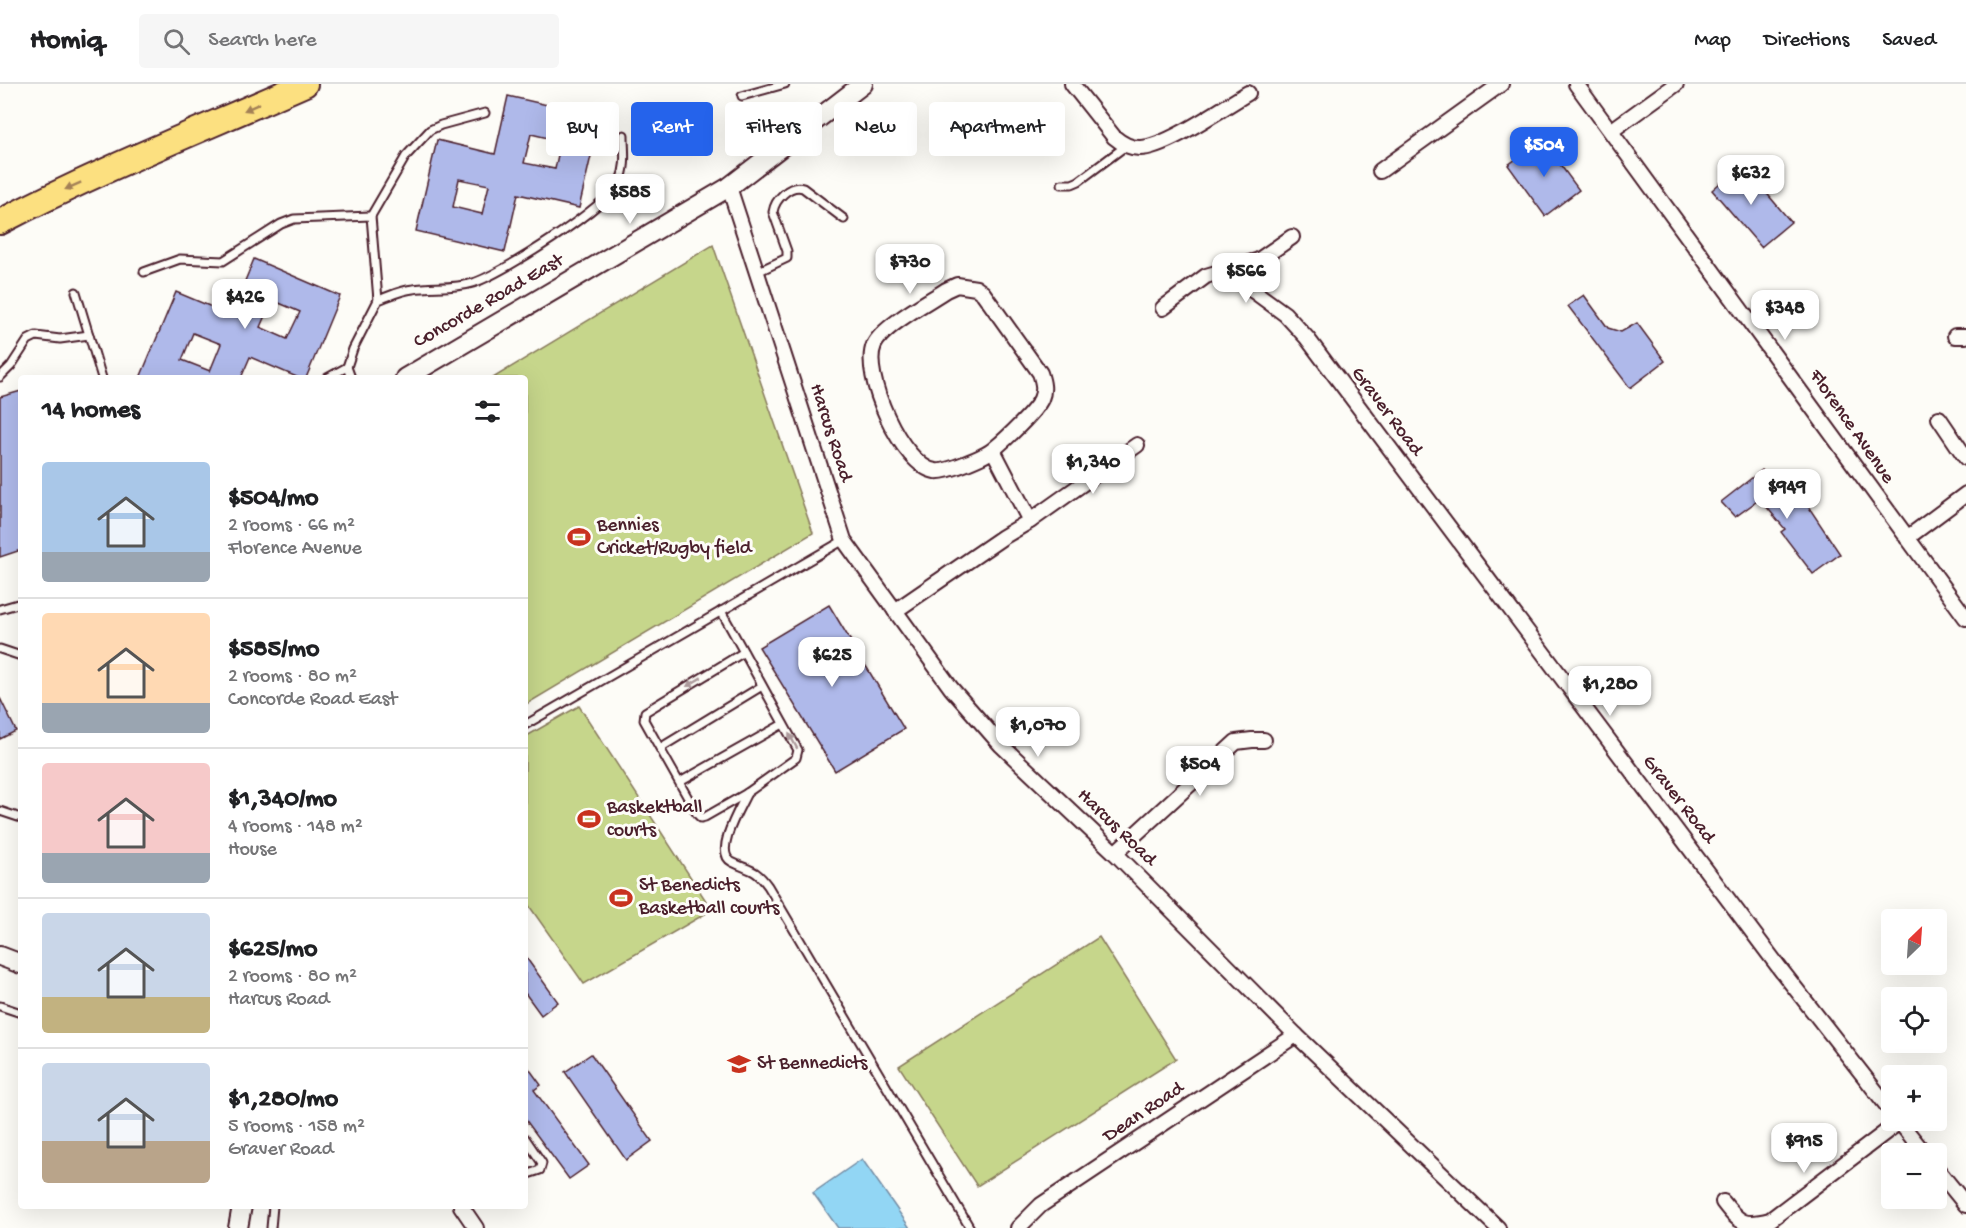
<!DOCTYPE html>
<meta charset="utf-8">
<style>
body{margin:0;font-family:"Gochi Hand",sans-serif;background:#f6f6f6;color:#202124;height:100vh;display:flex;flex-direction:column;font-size:22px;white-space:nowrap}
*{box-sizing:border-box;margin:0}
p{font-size:20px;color:#757577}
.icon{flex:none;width:33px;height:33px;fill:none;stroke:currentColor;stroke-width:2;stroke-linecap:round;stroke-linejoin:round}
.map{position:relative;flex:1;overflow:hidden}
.sheet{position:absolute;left:18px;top:291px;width:510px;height:834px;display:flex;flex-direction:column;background:#fff;border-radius:6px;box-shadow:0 6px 24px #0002}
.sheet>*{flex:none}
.hud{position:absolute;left:546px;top:18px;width:570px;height:54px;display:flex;gap:12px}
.needle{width:39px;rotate:25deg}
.tools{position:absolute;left:1881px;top:825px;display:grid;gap:12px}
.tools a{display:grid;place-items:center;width:66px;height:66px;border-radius:6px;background:#fff;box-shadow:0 6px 24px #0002;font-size:30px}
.price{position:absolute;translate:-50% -51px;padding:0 14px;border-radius:12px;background:#fff;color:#222;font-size:20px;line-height:39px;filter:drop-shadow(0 2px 3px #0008)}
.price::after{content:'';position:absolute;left:50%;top:36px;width:18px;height:14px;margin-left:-9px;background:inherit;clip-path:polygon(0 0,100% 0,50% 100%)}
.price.selected{background:#2563eb;color:#fff}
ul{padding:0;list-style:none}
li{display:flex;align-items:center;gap:18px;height:150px;padding:0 24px}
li+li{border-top:2px solid #e0e0e0}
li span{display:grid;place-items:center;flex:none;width:168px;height:120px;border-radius:6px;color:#555}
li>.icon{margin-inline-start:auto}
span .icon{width:72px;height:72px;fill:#fffc;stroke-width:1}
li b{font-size:26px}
h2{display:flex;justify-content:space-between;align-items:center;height:72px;padding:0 24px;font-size:26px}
.chip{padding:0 21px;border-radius:6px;background:#fff;box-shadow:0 6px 24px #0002;font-size:21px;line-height:54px}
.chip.selected{background:#2563eb;color:#fff}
header{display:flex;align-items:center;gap:36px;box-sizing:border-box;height:84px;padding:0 30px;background:#fff;border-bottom:2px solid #e0e0e0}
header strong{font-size:28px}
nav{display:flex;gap:33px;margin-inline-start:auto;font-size:21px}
.search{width:420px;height:54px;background:#f6f6f6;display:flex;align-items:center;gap:15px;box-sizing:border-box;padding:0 21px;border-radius:6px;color:#757577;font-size:22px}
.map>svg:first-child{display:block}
.green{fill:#c6d68b;stroke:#887a5b;stroke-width:1.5}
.water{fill:#92d6f4;stroke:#758da4;stroke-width:1.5}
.building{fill:#afb9ea;stroke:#4a1f2b;stroke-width:1.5;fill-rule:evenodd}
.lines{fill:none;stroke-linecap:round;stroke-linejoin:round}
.lane-casing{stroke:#4a1f2b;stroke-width:11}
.street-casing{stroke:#4a1f2b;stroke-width:18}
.secondary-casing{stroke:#4a1f2b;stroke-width:22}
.highway-casing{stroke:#4a1f2b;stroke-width:28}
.lane{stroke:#fdfcf7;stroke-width:7}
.street{stroke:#fdfcf7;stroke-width:14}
.secondary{stroke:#fdfcf7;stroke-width:18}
.highway{stroke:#fce080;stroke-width:24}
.oneway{fill:#a38056}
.oneway2{fill:#ac999b}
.labels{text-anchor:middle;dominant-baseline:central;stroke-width:6;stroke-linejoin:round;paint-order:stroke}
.street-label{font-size:20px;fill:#4a1f2b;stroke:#fdfcf7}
.poi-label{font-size:20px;fill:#4a1f2b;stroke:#fdfcf7;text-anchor:start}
</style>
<header>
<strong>Homiq</strong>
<div class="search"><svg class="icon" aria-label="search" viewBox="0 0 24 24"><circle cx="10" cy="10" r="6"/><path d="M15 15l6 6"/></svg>Search here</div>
<nav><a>Map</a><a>Directions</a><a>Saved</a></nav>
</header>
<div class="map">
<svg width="1966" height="1144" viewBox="0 0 1966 1144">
<rect width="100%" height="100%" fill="#fdfcf7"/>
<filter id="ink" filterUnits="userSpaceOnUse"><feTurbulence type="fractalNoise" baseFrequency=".0167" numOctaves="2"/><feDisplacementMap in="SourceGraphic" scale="12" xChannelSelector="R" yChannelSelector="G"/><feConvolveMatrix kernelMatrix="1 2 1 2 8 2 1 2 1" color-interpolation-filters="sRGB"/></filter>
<g filter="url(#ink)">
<g class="green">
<path d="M713,161L813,449L525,621V294H493Z"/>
<path d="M579,622L712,826L584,900L525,816V653Z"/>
<path d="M1099,853L1176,975L977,1102L899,982Z"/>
</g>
<path class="water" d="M862,1075L910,1144H838L813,1109Z"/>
<g class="building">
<path d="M508,12L600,33L579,124L518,110L505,168L416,147L437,56L495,70ZM531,50L561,57L555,85L524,79ZM459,95L489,101L482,130L453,123Z"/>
<path d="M1542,56L1579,106L1545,132L1508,81Z"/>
<path d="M1742,80L1791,138L1761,163L1712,106Z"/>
<path d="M254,175L340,212L306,294H299L250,273L241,294H140L176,208L231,231ZM272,216L300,228L287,255L260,243ZM193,249L221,260L210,287L182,276Z"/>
<path d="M1584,211L1608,244L1621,248L1637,239L1665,277L1630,304L1568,222Z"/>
<path d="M21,307V466L0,473V313Z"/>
<path d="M1762,386L1791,416L1802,413L1840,470L1813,490L1781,448L1785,445L1760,415L1735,433L1721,418Z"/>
<path d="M829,521L904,645L835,687L759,563Z"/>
<path d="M0,614L16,647L0,655Z"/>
<path d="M525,872L558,918L541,931L525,909Z"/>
<path d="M591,970L652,1057L626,1076L565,988Z"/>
<path d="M525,979L541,1001L534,1006L589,1081L569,1095L525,1035Z"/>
</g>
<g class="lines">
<g class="lane-casing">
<g id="lane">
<path d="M742,12L785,0"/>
<path d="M1062,100H1072L1079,97L1127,61"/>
<path d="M144,188L180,175L223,177L281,140L294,135L371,132"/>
<path d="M757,188L787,174V167L773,128C775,115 790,100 803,104L844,135"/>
<path d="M76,208L102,294"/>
<path d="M378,216L371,132L406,72L430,46L441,41L485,29"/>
<path d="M0,293L11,282L28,256L36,252L60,255L89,251"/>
<path d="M327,294L347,283"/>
<path d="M351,294L347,283L353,265L378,216C390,212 401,206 413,205C433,202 453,205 473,199C502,190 607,123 620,97C627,82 624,67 624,51"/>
<path d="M0,525L21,519"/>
<path d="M721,527C747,573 772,620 798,666L796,674L747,709L705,733L701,734L697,730L644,636L645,628L744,568"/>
<path d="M0,565L21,572"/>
<path d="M525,641L844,456"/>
<path d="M660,664L762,602"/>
<path d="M680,698L783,640"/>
<path d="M747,709C740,724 713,768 732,778C750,787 755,784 768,802L970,1144"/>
<path d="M0,727L21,734"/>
<path d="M0,922L21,929"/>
<path d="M525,1054L542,1079L540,1086L525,1091"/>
<path d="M271,1144L273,1122"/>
</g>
</g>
<g class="street-casing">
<g id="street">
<path d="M1072,0L1114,53C1121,59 1129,64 1139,64C1164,65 1224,23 1248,9"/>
<path d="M1576,0L1966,534"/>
<path d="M1611,47L1676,0"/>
<path d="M1380,87L1501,0"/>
<path d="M729,103L844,456L951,604L1001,661L1115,769L1296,951L1498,1144"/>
<path d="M1225,186L1285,230L1307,254L1781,886L1892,1028"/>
<path d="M957,201L976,204L983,209L1040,289C1043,298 1045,306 1041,315C1035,328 1006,355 994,365C986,372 946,389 935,387C902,382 861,290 874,261C883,242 928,218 946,206Z"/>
<path d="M1163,224L1206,192L1259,176L1292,153"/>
<path d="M1955,252H1966"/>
<path d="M1939,334L1966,374"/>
<path d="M1030,437L1137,361"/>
<path d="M1907,454L1966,410"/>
<path d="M895,527L1003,453L1030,437L993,366"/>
<path d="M1115,769L1236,658L1252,656H1264"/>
<path d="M1898,1036L1925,1070"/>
<path d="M1936,1084L1966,1121"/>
<path d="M1723,1118C1739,1139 1744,1143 1770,1136L1899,1038"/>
<path d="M461,1122L476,1144"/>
<path d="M1018,1144L1041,1121L1296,951"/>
</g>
</g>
<g class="secondary-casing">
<g id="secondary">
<path d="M405,294L729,103L863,0"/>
<path d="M0,872L21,880"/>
<path d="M238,1144L242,1122"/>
</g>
</g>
<g class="highway-casing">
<path id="highway" d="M0,138C99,86 203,45 305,0"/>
</g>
<use href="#lane" class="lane"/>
<use href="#street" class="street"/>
<use href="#secondary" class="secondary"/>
<use href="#highway" class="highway"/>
</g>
<defs><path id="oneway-solid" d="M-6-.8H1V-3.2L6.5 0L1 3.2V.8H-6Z" transform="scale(1.5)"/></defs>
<g class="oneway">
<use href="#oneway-solid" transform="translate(252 23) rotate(156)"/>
<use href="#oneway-solid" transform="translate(73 102) rotate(156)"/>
</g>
<g class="oneway2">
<use href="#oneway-solid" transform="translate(694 598) rotate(149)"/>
<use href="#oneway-solid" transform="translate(793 657) rotate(-119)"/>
</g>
</g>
<defs>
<g id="stadium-bare" transform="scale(1.8)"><path d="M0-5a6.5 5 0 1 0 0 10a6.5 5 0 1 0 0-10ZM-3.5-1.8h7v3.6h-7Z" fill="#c8321e" stroke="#fdfcf7" stroke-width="2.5" paint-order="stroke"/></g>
<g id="school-bare" transform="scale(1.8)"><path d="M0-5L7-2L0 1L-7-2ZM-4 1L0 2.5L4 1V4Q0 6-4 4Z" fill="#c8321e" stroke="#fdfcf7" stroke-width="2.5" paint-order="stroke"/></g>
</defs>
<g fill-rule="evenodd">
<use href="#stadium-bare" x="579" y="453"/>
<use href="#stadium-bare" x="589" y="735"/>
<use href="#stadium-bare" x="621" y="814"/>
<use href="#school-bare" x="739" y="980"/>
</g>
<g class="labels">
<g class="street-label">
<text transform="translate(489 218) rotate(-30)">Concorde Road East</text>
<text transform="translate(1386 328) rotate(53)">Graver Road</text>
<text transform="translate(1851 343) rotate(55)">Florence Avenue</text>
<text transform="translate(830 349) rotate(72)">Harcus Road</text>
<text transform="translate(1678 716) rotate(52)">Graver Road</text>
<text transform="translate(1116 744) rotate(44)">Harcus Road</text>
<text transform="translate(1144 1029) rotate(-34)">Dean Road</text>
</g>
<g class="poi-label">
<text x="597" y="442">Bennies<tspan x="597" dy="23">Cricket/Rugby field</tspan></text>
<text x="607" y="724">Baskektball<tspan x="607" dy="23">courts</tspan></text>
<text x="639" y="802">St Benedicts<tspan x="639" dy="23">Basketball courts</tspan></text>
<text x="757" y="980">St Bennedicts</text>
</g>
</g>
</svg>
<div class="tools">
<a><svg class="needle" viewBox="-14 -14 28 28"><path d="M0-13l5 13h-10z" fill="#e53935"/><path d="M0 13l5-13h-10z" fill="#757577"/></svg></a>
<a><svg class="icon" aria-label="locate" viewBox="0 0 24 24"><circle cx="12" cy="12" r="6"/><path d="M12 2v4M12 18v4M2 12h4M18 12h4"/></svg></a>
<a>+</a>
<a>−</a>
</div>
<b class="price selected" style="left:1544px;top:94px">$504</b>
<b class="price" style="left:1751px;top:122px">$632</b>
<b class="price" style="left:630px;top:141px">$585</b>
<b class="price" style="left:910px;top:211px">$730</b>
<b class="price" style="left:1246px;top:220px">$566</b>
<b class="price" style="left:245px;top:246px">$426</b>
<b class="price" style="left:1785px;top:257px">$348</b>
<b class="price" style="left:1093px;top:411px">$1,340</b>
<b class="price" style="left:1787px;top:436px">$949</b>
<b class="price" style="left:832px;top:604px">$625</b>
<b class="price" style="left:1610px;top:633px">$1,280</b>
<b class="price" style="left:1038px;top:674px">$1,070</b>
<b class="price" style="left:1200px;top:713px">$504</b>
<b class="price" style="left:1804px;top:1090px">$915</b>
<div class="hud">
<a class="chip">Buy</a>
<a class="chip selected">Rent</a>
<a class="chip">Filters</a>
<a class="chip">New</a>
<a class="chip">Apartment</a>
</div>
<section class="sheet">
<h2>14 homes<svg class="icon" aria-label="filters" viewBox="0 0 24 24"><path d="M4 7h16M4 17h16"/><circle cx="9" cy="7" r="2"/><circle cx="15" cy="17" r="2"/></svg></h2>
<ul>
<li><span style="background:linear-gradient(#a9c7e8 75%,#9aa5b1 0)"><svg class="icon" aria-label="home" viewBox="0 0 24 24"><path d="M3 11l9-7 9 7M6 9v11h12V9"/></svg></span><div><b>$504/mo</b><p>2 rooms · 66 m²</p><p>Florence Avenue</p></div></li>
<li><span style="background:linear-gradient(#ffd9b3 75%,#9aa5b1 0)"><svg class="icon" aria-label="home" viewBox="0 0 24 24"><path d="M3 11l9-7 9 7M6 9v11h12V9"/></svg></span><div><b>$585/mo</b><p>2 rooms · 80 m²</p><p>Concorde Road East</p></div></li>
<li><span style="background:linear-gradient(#f6c9c9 75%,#9aa5b1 0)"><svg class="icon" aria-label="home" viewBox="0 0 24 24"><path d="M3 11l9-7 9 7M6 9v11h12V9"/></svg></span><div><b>$1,340/mo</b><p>4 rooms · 148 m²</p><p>House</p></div></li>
<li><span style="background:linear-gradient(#c9d6e8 70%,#c2b280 0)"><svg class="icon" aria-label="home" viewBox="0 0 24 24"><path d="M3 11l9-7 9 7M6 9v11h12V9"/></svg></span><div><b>$625/mo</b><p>2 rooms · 80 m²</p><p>Harcus Road</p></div></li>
<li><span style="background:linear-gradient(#c9d6e8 65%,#b9a48a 0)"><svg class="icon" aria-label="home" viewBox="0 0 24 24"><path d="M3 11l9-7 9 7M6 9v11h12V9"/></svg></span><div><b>$1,280/mo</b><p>5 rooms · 158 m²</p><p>Graver Road</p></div></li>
</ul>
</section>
</div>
